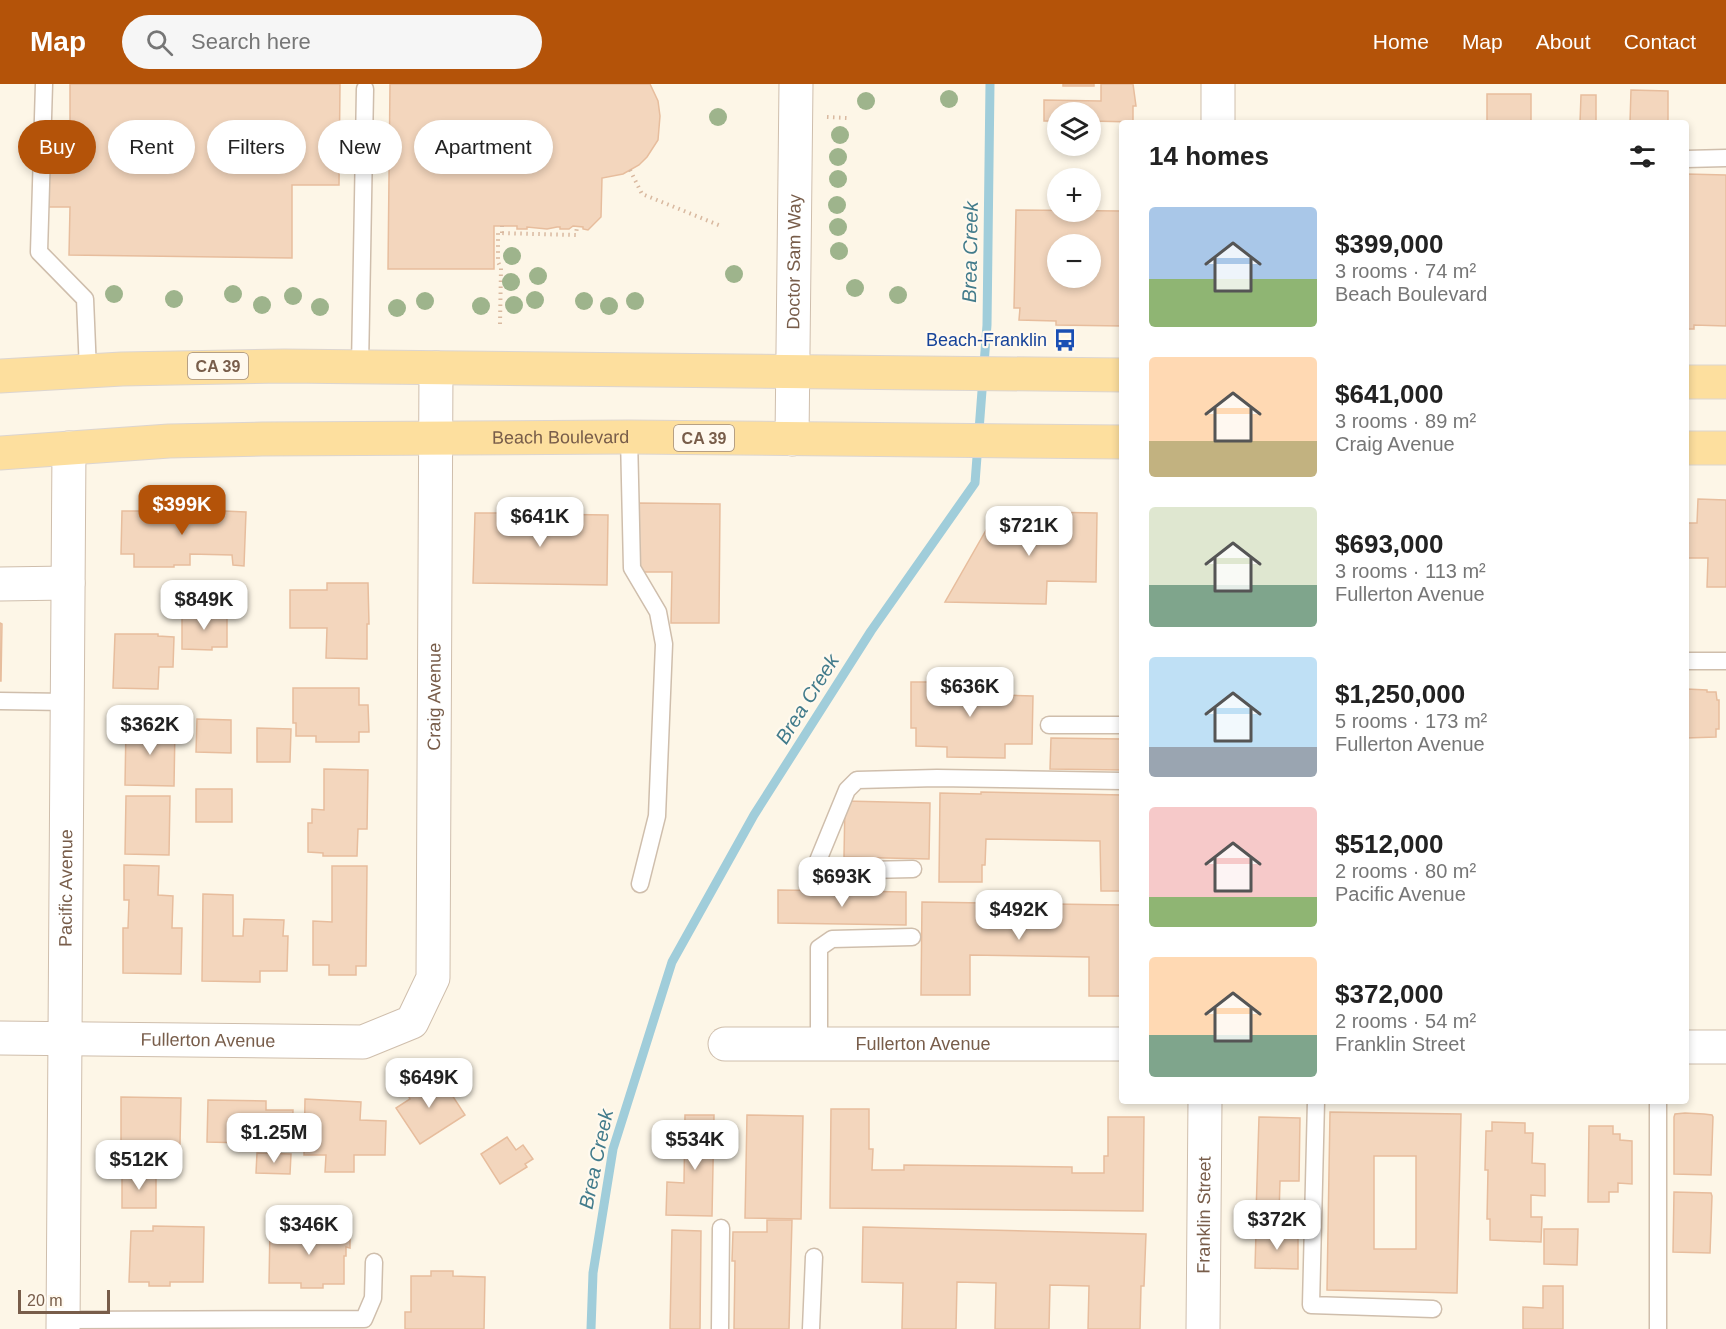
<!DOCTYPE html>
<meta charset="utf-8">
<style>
body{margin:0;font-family:Helvetica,sans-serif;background:#f6f6f6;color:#222;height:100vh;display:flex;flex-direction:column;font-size:22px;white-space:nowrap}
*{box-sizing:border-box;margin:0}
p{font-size:20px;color:#767676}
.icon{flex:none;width:33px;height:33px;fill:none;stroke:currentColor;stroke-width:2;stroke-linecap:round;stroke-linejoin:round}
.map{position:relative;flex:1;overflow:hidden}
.sheet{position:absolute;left:1119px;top:36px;width:570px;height:984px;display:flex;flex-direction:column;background:#fff;border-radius:6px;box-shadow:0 3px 9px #0003}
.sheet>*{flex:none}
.banner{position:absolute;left:18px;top:36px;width:570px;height:54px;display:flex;gap:12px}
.controls{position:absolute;left:1047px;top:18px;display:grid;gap:12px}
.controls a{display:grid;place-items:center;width:54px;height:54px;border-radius:50%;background:#fff;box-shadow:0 3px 9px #0003;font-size:30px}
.scale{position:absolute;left:18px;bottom:15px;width:92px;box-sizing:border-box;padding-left:6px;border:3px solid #785d4a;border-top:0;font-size:16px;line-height:21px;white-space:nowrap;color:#785d4a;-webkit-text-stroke:4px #fff9ee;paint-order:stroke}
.price{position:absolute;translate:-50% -51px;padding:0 14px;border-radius:12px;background:#fff;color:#222;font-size:20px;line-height:39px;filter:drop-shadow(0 2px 3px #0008)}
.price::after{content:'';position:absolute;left:50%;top:36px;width:18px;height:14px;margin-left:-9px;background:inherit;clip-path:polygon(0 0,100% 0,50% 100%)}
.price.current{background:#b45309;color:#fff}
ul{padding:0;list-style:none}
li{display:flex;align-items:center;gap:18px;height:150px;padding:0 30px}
li span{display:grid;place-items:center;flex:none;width:168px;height:120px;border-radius:6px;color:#555}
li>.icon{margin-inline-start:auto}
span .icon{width:72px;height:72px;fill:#fffc;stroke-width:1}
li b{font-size:26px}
h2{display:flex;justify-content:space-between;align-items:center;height:72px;padding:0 30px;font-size:26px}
.pill{padding:0 21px;border-radius:27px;background:#fff;box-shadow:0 3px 9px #0003;font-size:21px;line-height:54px}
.pill.current{background:#b45309;color:#fff}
header{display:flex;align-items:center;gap:36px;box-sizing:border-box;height:84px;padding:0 30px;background:#b45309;color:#fff}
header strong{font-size:28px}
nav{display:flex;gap:33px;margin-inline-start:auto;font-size:21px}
.search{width:420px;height:54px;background:#f6f6f6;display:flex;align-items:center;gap:15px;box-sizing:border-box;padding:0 21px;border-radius:33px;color:#767676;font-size:22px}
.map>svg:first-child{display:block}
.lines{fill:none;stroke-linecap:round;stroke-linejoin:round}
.stream{stroke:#a0cdda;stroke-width:9}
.building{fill:#f3d6bd;stroke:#e7bd9d;stroke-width:1.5;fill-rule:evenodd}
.service-casing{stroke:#cfbeac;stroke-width:19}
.minor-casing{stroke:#cfbeac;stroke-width:35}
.tertiary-casing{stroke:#cfbeac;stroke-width:35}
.primary-casing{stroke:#dcd5d0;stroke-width:35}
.path{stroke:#d9b9a0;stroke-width:4;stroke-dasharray:1.5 4.5;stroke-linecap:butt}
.service{stroke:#fff;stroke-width:16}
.minor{stroke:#fff;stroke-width:33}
.tertiary{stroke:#fff;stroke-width:33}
.primary{stroke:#fddf9e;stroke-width:33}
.tree{fill:#9eb48c}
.labels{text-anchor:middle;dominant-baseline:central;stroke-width:4.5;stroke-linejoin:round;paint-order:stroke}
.shield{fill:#fff9ee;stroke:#a08c7b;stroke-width:1.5}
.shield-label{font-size:16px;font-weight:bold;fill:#785d4a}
.street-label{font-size:18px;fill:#785d4a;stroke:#fff9ee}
.transit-label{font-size:18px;fill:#164399;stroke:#fff9ee;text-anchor:end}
.water-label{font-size:20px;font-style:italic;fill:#427b8b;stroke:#fff9ee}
</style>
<header>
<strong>Map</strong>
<div class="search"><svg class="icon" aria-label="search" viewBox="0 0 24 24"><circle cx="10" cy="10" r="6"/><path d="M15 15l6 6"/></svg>Search here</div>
<nav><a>Home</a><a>Map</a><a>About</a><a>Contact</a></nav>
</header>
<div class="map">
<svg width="1726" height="1245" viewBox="0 0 1726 1245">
<rect width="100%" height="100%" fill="#fdf6e7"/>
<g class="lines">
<path class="stream" d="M591,1245L593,1189L613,1065L672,878L754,731L871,547L975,399L987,241L990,0"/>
</g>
<g class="building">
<path d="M70,0H340L339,101H292V174L69,171L70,123H47L49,38H70Z"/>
<path d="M390,0H650L658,17L660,32L658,56L647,73L639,81L623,90L602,94L601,133L588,146L583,145V143L573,142L569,145H560V143H557L547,145L527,143V145H517V142H494V185H388Z"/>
<rect x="1063" y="0" width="31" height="2"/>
<path d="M1101,0H1133L1136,22H1133V38L1090,37V28H1058V37H1044V16L1101,17Z"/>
<path d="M1631,6L1668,7V39H1630Z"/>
<rect x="1487" y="10" width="44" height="29"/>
<path d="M1581,11H1596V39H1580Z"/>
<path d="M1686,90L1726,91V242L1694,241V245H1686Z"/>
<path d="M1016,126L1122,127V242L1056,241V237L1019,236L1020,224H1014ZM1058,160H1090V194H1058Z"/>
<path d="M1698,415L1726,416V503H1707L1708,474H1686V439H1697Z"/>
<path d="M639,419L720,420L719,539H671L672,488H638Z"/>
<path d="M503,421L536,422V430L608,431L607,501L473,499L475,429H503Z"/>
<path d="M178,425L246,428L244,482L233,481L232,471L190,470V481H174V483H134V470H121L122,427H178Z"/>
<path d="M997,427L1097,429L1096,498L1047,497L1046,520L945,518Z"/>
<path d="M327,499H368L369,540H367V575L326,574L327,544H290V506H327Z"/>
<path d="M182,530H227V563H212V566L182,565Z"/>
<path d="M0,539L2,540L1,597H0Z"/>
<path d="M115,550H158V552L174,553L173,583H159L158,605L113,604Z"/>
<path d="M911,598H1005V611L1033,612L1032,660H1005V674L947,673V663L916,662V644H911Z"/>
<path d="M293,604H359V621H368L369,648H359V658H316V652H296V639H293Z"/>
<path d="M1686,605L1707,606V608H1716L1717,616H1719V645H1716V653L1686,654Z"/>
<path d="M197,635L231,636V669L196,668Z"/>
<path d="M126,642L175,643L174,702L125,701Z"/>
<path d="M257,644L291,645L290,678H257Z"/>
<path d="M1051,654L1122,655V686L1050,685Z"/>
<path d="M324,685L368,686L367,745H358L357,772H323V769L308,768V739H312V725L324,726Z"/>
<rect x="196" y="705" width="36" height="33"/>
<path d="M981,708L1122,711V807H1101L1100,757L986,755L985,781H982V798H939L940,709L981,710Z"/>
<path d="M126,712H170L169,771L125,770Z"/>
<path d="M845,717L930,719L929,775L844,773Z"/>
<path d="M124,781L159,782L158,811L173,812L172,844H182L181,890L123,889V844H128L129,816H124Z"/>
<path d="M332,782H367L366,882H356V891H329V881H313V837L332,838Z"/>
<path d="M778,806L906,808V841L778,839Z"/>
<path d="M203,810L233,811V852H243L244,835L284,836L283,852H288L287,887H260V898L202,897Z"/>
<path d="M922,818L1122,821V912H1089V873L970,871V911H921Z"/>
<path d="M427,992L432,1000L441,994L465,1031L420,1060L396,1024L410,1015L405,1006Z"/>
<path d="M121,1013L181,1014L180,1060L121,1059Z"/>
<path d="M305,1015L361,1018L360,1036L386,1037L385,1071H354V1088H325L326,1071H304Z"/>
<path d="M208,1016L266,1017V1026H293L292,1060L207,1058Z"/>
<path d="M831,1025H869V1065H873L872,1086H904V1081L1072,1083V1089H1104V1072H1108V1033H1144L1143,1127L830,1124Z"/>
<path d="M1330,1028L1461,1030L1457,1209L1327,1206ZM1374,1072H1416V1165H1374Z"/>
<path d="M1685,1029L1704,1030L1712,1031L1713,1033L1711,1091L1674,1090V1033L1675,1030Z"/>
<path d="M685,1031H714L712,1132L666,1131L667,1098L684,1099Z"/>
<path d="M747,1031L803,1032L801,1135L745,1134Z"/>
<path d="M1259,1033L1300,1034L1299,1097H1280L1279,1131L1256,1130Z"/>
<path d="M1492,1038L1525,1039V1049H1533L1532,1079L1545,1080V1112L1531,1111V1133H1542L1541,1158L1490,1156V1135H1487L1488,1086H1485L1486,1047H1492Z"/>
<path d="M1589,1042H1613V1050H1620V1056L1632,1057V1100L1618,1099V1108H1609V1118H1588Z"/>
<path d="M507,1053L516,1066L523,1061L533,1075L525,1080L527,1083L500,1100L481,1070Z"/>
<path d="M257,1069L291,1070L290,1090L256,1089Z"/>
<path d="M122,1089L156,1090V1124H122Z"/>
<path d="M1674,1108L1711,1109L1712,1112L1710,1169L1673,1168Z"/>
<path d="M767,1136H792L789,1245H734L735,1177H732L733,1148H767Z"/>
<path d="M153,1142L204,1143L203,1198H170V1202H149V1198H129L131,1147H153Z"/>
<path d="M316,1142H350V1164L346,1163V1172H344V1200H323V1204H301V1199H269L270,1144H316Z"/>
<path d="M863,1143L1146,1150L1144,1202H1141L1140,1245H1088L1089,1202L1050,1201L1049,1245H995L996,1199L957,1198L956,1245H902L903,1199L862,1198Z"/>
<path d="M1544,1145H1578L1577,1181L1544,1180Z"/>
<path d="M672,1146L701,1147L700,1245H670Z"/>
<path d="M1256,1148L1298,1149V1185L1255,1184Z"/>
<path d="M431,1187H453V1192L485,1193L484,1245H405V1228H411V1192H431Z"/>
<path d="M1543,1202H1563V1245H1523V1223L1543,1224Z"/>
</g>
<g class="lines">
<g class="service-casing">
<g id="service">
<path d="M44,0L39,168L85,215L88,287"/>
<path d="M1686,75L1726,74"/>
<path d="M360,283L365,5"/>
<path d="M629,353L632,484L658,528L664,560L657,732L640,800"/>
<path d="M1686,577H1726"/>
<path d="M0,617L67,618"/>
<path d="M1049,641H1122"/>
<path d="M913,785L820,787L817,779L847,706L857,696L937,694L1122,697"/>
<path d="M819,960V864L832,855L912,853"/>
<path d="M1316,1017L1311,1221L1433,1225"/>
<path d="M63,1236L364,1235L373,1214L374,1178"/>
<path d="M720,1245L721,1144"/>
<path d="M811,1245L814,1173"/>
<path d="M1658,1245V1017"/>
</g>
</g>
<g class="minor-casing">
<g id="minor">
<path d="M1218,39V0"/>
<path id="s1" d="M792,355L796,0"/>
<path d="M0,500L68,499"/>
<path id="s2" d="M0,954L363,958L412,938L433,894L436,284"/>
<path id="s3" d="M725,960H1122"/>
<path id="s4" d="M63,1245L69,364"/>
<path id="s5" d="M1203,1245L1205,1017"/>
</g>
</g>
<g class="tertiary-casing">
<path id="tertiary" d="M1686,963H1726"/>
</g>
<g class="primary-casing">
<g id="primary">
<path d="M0,292L122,285L284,282L1122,291"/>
<path d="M1686,298H1726"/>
<path d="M1686,364H1726"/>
<path id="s6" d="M0,369L169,357L262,355L629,353L1122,358"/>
</g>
</g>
<g class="path">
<path d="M827,33L847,34"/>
<path d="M630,86L642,110L721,142"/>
<path d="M502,149V142"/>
<path d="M500,240L501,184L498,178V149L576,151L577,142"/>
</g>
<use href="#service" class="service"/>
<use href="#minor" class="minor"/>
<use href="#tertiary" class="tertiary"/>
<use href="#primary" class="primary"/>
</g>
<g class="tree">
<circle cx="949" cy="15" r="9"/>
<circle cx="866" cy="17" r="9"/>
<circle cx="718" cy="33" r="9"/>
<circle cx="840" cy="51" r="9"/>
<circle cx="838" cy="73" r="9"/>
<circle cx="838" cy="95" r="9"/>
<circle cx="837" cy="121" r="9"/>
<circle cx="838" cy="143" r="9"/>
<circle cx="839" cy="167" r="9"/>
<circle cx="512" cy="172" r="9"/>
<circle cx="734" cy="190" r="9"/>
<circle cx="538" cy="192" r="9"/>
<circle cx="511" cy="198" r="9"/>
<circle cx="855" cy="204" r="9"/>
<circle cx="114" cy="210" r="9"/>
<circle cx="233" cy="210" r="9"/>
<circle cx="898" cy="211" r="9"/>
<circle cx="293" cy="212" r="9"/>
<circle cx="174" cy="215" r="9"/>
<circle cx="535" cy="216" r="9"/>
<circle cx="425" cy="217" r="9"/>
<circle cx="584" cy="217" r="9"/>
<circle cx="635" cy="217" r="9"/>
<circle cx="262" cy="221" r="9"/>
<circle cx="514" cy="221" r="9"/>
<circle cx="481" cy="222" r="9"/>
<circle cx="609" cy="222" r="9"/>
<circle cx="320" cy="223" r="9"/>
<circle cx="397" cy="224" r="9"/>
</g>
<defs>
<g id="bus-bare" transform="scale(1.8)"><path d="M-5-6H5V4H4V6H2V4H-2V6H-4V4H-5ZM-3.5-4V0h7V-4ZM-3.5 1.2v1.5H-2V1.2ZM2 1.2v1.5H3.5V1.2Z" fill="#1a4fb4" stroke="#fff9ee" stroke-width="2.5" paint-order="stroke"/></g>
</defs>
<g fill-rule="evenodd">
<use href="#bus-bare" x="1065" y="256"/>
</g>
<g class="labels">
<g class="shield">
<rect x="188" y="269" width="60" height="26" rx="4.5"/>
<rect x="674" y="341" width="60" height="26" rx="4.5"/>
</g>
<g class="shield-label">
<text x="218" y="282">CA 39</text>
<text x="704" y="354">CA 39</text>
</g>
<g class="street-label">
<text stroke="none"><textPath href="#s1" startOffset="177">Doctor Sam Way</textPath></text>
<text stroke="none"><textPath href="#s6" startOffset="561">Beach Boulevard</textPath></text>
<text stroke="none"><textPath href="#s2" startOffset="746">Craig Avenue</textPath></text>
<text stroke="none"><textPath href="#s4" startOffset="441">Pacific Avenue</textPath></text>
<text stroke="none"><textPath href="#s2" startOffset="208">Fullerton Avenue</textPath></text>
<text stroke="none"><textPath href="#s3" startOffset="198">Fullerton Avenue</textPath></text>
<text stroke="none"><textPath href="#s5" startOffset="114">Franklin Street</textPath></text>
</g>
<g class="transit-label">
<text x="1047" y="256">Beach-Franklin</text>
</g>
<g class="water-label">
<text transform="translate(970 168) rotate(-89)">Brea Creek</text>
<text transform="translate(807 615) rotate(-58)">Brea Creek</text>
<text transform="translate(596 1075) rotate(-78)">Brea Creek</text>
</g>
</g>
</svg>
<div class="controls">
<a><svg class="icon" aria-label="layers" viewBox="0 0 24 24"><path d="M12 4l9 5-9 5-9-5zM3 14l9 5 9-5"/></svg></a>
<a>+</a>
<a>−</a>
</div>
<div class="scale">20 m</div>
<b class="price current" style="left:182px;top:452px">$399K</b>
<b class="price" style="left:540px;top:464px">$641K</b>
<b class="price" style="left:1029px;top:473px">$721K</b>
<b class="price" style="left:204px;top:547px">$849K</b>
<b class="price" style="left:970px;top:634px">$636K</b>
<b class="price" style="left:150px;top:672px">$362K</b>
<b class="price" style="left:842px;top:824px">$693K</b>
<b class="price" style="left:1019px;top:857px">$492K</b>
<b class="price" style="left:429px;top:1025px">$649K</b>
<b class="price" style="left:274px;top:1080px">$1.25M</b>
<b class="price" style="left:695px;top:1087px">$534K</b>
<b class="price" style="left:139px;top:1107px">$512K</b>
<b class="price" style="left:1277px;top:1167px">$372K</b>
<b class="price" style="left:309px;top:1172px">$346K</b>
<div class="banner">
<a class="pill current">Buy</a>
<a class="pill">Rent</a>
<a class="pill">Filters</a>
<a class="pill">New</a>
<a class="pill">Apartment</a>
</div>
<section class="sheet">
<h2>14 homes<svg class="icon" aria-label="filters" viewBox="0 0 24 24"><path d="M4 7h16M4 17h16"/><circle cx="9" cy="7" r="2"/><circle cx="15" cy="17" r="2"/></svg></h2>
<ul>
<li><span style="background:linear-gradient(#a9c7e8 60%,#8fb573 0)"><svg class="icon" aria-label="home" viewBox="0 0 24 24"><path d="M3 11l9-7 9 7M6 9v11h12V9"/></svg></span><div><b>$399,000</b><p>3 rooms · 74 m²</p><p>Beach Boulevard</p></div></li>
<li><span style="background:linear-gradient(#ffd9b3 70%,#c2b280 0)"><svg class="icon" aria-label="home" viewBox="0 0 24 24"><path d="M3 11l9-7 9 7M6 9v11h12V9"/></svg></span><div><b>$641,000</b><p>3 rooms · 89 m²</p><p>Craig Avenue</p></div></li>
<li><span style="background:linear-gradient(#dfe7d0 65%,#7fa58c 0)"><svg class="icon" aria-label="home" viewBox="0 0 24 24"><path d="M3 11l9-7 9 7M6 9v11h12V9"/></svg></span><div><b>$693,000</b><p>3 rooms · 113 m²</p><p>Fullerton Avenue</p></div></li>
<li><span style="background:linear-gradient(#bfe0f5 75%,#9aa5b1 0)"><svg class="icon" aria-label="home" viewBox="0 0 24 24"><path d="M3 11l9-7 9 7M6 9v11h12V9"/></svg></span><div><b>$1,250,000</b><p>5 rooms · 173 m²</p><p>Fullerton Avenue</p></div></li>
<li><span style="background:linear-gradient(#f6c9c9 75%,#8fb573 0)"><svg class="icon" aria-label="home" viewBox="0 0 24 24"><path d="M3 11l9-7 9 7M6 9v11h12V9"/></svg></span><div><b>$512,000</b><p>2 rooms · 80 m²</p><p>Pacific Avenue</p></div></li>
<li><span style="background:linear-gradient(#ffd9b3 65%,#7fa58c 0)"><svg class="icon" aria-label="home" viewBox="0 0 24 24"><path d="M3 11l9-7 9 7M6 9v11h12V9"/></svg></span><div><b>$372,000</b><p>2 rooms · 54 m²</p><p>Franklin Street</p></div></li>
</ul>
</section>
</div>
